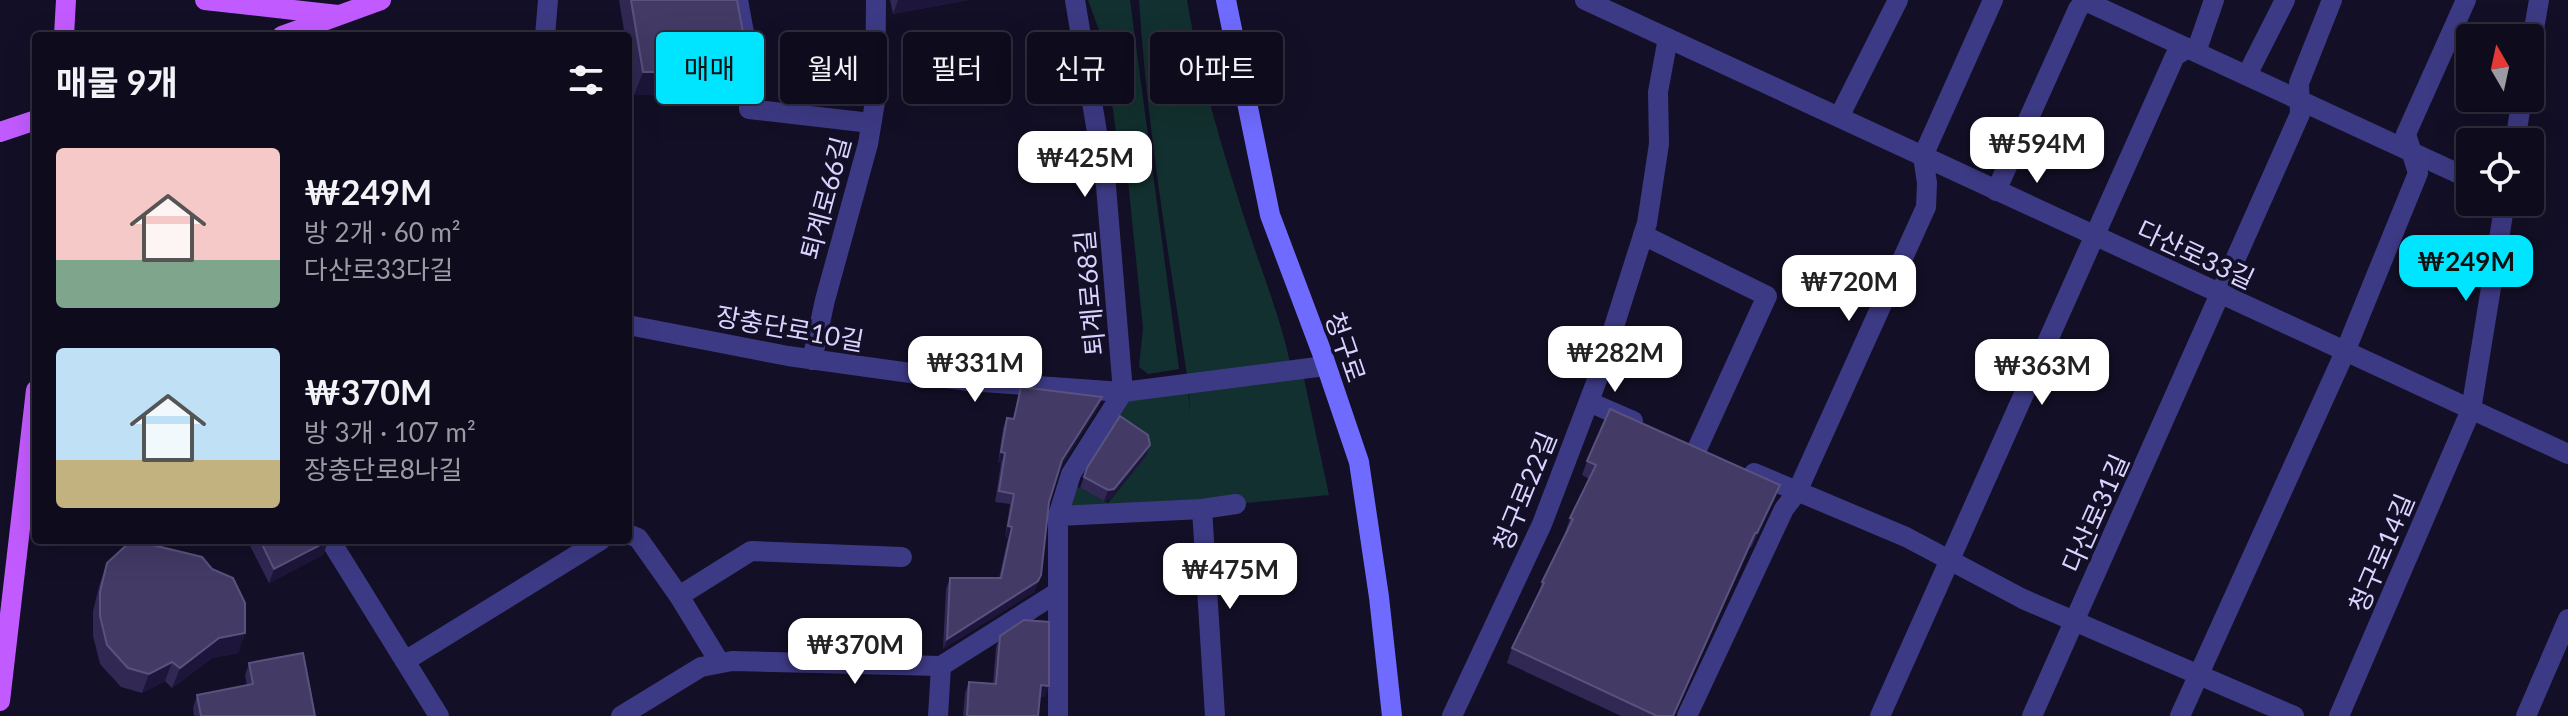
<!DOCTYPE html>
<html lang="ko">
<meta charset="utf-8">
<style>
body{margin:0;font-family:Lato,"Noto Sans KR",sans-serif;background:#171425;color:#f1f3f6;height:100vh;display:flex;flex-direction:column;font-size:30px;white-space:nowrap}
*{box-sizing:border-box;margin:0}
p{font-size:26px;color:#9b9ba3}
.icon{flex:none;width:44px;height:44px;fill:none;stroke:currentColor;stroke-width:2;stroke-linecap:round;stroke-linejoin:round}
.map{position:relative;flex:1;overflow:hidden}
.sheet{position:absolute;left:32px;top:32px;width:600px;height:512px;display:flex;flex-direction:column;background:#0e0b1c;border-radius:8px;box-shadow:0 8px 32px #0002,0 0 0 2px #2e2b3b}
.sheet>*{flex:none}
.guide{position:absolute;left:656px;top:32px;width:760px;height:72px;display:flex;gap:16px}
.needle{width:52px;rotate:351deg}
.buttons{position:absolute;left:2456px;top:24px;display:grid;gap:16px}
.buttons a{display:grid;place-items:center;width:88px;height:88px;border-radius:8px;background:#0e0b1c;box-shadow:0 8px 32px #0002,0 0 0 2px #2e2b3b;font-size:40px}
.price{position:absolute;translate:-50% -68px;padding:0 18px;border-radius:16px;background:#fff;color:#222;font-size:26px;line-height:52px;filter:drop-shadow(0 2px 4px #0008)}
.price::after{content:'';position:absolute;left:50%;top:48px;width:24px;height:18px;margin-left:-12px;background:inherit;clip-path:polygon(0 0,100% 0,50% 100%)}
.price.active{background:#00e5ff;color:#111}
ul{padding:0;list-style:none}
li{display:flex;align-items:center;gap:24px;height:200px;padding:0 24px}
li span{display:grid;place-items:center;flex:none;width:224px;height:160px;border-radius:8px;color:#555}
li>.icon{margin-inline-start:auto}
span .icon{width:96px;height:96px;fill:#fffc;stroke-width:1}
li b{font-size:34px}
h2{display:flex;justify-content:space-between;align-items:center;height:96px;padding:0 24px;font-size:34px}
.chip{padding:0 28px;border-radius:8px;background:#0e0b1c;box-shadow:0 8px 32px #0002,0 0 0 2px #2e2b3b;font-size:28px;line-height:72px}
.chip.active{background:#00e5ff;color:#111}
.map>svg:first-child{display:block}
.green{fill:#12302f}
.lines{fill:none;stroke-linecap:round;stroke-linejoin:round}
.street{stroke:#3d3a85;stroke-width:20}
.secondary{stroke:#6f6bff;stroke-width:20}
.primary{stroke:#c25bff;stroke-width:20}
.wall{fill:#312854}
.shaded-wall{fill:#1d163a}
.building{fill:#433a66;stroke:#5a527e;stroke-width:2}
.labels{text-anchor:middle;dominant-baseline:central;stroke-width:7;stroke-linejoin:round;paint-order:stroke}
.street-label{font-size:26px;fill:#d9d4ff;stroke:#130f26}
</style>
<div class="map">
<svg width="2568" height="716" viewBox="0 0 2568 716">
<rect width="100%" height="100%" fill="#130f26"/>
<g class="green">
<path d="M1088,0H1130L1179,369L1148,374L1139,367L1143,328L1127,171L1118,147L1104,44Z"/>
<path d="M1139,0H1187C1200,78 1225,157 1249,232C1263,275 1280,317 1290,362L1187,375C1168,251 1147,126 1139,0Z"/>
<path d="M1303,374L1329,495L1236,504L1067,514L1076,486L1108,503L1146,456L1144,446L1112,425L1127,397L1188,389L1190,414L1189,389Z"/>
</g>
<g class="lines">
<g class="street">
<path d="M738,0L749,60V109L871,123"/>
<path d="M1585,0L2568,454"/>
<path d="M2083,0L2470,179"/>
<path d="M545,36L548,0"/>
<path d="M2196,52L2214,0"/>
<path d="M2530,52L2539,0"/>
<path d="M2247,75L2285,0"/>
<path d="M1839,117L1898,0"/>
<path d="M2515,142L2522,98"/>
<path d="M1996,191L2078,9L2085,0"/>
<path d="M1643,235L1767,296L1697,449"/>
<path d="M628,325L788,356L968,381L1123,392L1325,366"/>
<path d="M812,360L825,300L868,144L875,102L876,0"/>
<path d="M1589,402L1633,421"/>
<path d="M1754,473L1906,537L2023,599L2294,716"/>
<path d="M1202,509L1215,716"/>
<path d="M1058,516L1071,474L1123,392L1106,186L1075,0"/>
<path d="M628,534L638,538L679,596L720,663"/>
<path d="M330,540L439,716"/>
<path d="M679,596L751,551L902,557"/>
<path d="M405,661L601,540"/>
<path d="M621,716L701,667L732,661L941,666L1058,592"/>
<path d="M938,716L941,666"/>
<path d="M1058,716V516L1202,509L1236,504"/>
<path d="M1452,716L1542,524L1597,380L1647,223L1659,144L1658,92L1668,38"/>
<path d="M1687,716L1784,509L1797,492L1926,207L1927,183L1923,156L1993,0"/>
<path d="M1880,716L2175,56L2188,48"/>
<path d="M2032,716L2300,114L2299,83L2332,0"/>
<path d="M2180,716L2345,352L2418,173L2406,134L2466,0"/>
<path d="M2339,716L2471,410L2505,202"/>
<path d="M2526,716L2568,619"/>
</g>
<path class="secondary" d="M1226,0L1270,215L1322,353L1359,462L1379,597L1392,716"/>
<g class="primary">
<path d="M205,0L338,15"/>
<path d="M64,36L66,0"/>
<path d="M282,36L381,0"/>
<path d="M0,132L36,120"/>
<path d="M0,701L36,390"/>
</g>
</g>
<g class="wall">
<path d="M619,0H737L736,95H634L628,56V36H625Z"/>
<path d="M890,0H968L893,14Z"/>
<path d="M1021,387L1102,397L1098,408L1060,468L1049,502L1041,575L1034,592L943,649L946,589L950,578H999L1008,538L1005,537L1010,504L995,502L1001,463H998L1003,428L1007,418H1013Z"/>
<path d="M1146,456L1109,500L1104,501L1080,488L1087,468Z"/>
<path d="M1587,461L1775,499L1751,548L1750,547L1674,716H1621L1507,663L1512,648L1537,597L1542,582L1566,533H1565L1570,518L1589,479L1582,475Z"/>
<path d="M247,540H328V541L323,555L269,583Z"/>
<path d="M107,563L245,633L238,653L212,658L172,688L165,681L142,693L121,687L100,664L93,636V611L100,583Z"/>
<path d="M1000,636L1045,697L1040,696L1038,716H963L965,693L969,682L993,684L996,647Z"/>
<path d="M249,663L315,716H194L193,708L197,695L247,685L245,676Z"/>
</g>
<g class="shaded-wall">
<path d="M898,0H968L893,14Z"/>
<path d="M643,72H744L736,95H634Z"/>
<path d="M1102,397L1098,408L1059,470L1062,460Z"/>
<path d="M1150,445L1146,456L1109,500L1104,501L1108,490Z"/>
<path d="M1001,452L1005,453L1001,463H998Z"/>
<path d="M1780,485L1775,499L1751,548L1757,533Z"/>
<path d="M1008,526L1012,527L1008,538L1005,537Z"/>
<path d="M1755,533L1750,547L1674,716H1673Z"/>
<path d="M328,541L323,555L269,583L274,569Z"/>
<path d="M1041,575L1034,592L943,649L947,639Z"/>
<path d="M245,633L238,653L212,658L172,688L180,668L219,638Z"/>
<path d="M172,662L165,681L142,693L149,674Z"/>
<path d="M1041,685L1049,686L1045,697L1037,696Z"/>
</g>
<g class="building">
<path d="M631,0H737L744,38V72H643Z"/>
<path d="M1021,387L1102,397L1062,460L1049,502L1041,575L1038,581L947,639L950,578H1001L1012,527L1008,526L1014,494L999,491L1005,453L1001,452L1007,418L1014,419Z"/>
<path d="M1610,409L1780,485L1757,533H1755L1673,716H1657L1512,648L1544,583L1542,582L1573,519L1570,518L1596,465L1587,461Z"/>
<path d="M1120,416L1148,435L1150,445L1114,489L1108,490L1084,477L1087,468Z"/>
<path d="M132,540L202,557L212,569L233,578L245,603V633L219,638L180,668L172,662L149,674L128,668L107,645L100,616V592L107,563Z"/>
<path d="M260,540H328V541L274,569Z"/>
<path d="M1024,620L1049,622V686L1041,685L1038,716H967L969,682L996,684L1000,636Z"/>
<path d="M303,653L315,716H201L197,695L253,684L249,663Z"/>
</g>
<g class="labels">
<g class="street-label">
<text transform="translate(825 198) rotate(-75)">퇴계로66길</text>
<text transform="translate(2196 254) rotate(25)">다산로33길</text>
<text transform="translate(1089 293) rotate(-95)">퇴계로68길</text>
<text transform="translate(790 328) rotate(10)">장충단로10길</text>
<text transform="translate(1346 347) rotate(71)">청구로</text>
<text transform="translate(1524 491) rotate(-68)">청구로22길</text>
<text transform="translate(2095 513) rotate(-66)">다산로31길</text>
<text transform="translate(2381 553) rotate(-67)">청구로14길</text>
</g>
</g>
</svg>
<div class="buttons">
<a><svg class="needle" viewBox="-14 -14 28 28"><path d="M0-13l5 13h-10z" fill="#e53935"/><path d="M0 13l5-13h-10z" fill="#9b9ba3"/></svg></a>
<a><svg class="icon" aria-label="locate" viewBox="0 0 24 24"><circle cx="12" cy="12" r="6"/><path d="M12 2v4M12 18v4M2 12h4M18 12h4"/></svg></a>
</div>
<b class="price" style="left:2037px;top:185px">₩594M</b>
<b class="price" style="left:1085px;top:199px">₩425M</b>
<b class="price active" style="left:2466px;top:303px">₩249M</b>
<b class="price" style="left:1849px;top:323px">₩720M</b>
<b class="price" style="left:1615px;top:394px">₩282M</b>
<b class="price" style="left:975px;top:404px">₩331M</b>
<b class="price" style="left:2042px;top:407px">₩363M</b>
<b class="price" style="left:1230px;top:611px">₩475M</b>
<b class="price" style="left:855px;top:686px">₩370M</b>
<div class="guide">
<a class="chip active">매매</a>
<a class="chip">월세</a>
<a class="chip">필터</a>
<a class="chip">신규</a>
<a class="chip">아파트</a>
</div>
<section class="sheet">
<h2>매물 9개<svg class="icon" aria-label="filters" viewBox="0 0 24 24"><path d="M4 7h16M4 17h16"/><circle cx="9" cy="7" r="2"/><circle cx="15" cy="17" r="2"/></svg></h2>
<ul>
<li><span style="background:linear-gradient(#f6c9c9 70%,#7fa58c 0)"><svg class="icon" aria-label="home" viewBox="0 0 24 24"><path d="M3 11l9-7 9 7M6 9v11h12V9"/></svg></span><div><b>₩249M</b><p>방 2개 · 60 m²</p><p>다산로33다길</p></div></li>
<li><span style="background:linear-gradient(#bfe0f5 70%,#c2b280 0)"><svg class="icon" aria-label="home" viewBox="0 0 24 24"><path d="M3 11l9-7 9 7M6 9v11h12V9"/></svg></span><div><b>₩370M</b><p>방 3개 · 107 m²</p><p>장충단로8나길</p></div></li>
</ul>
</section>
</div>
